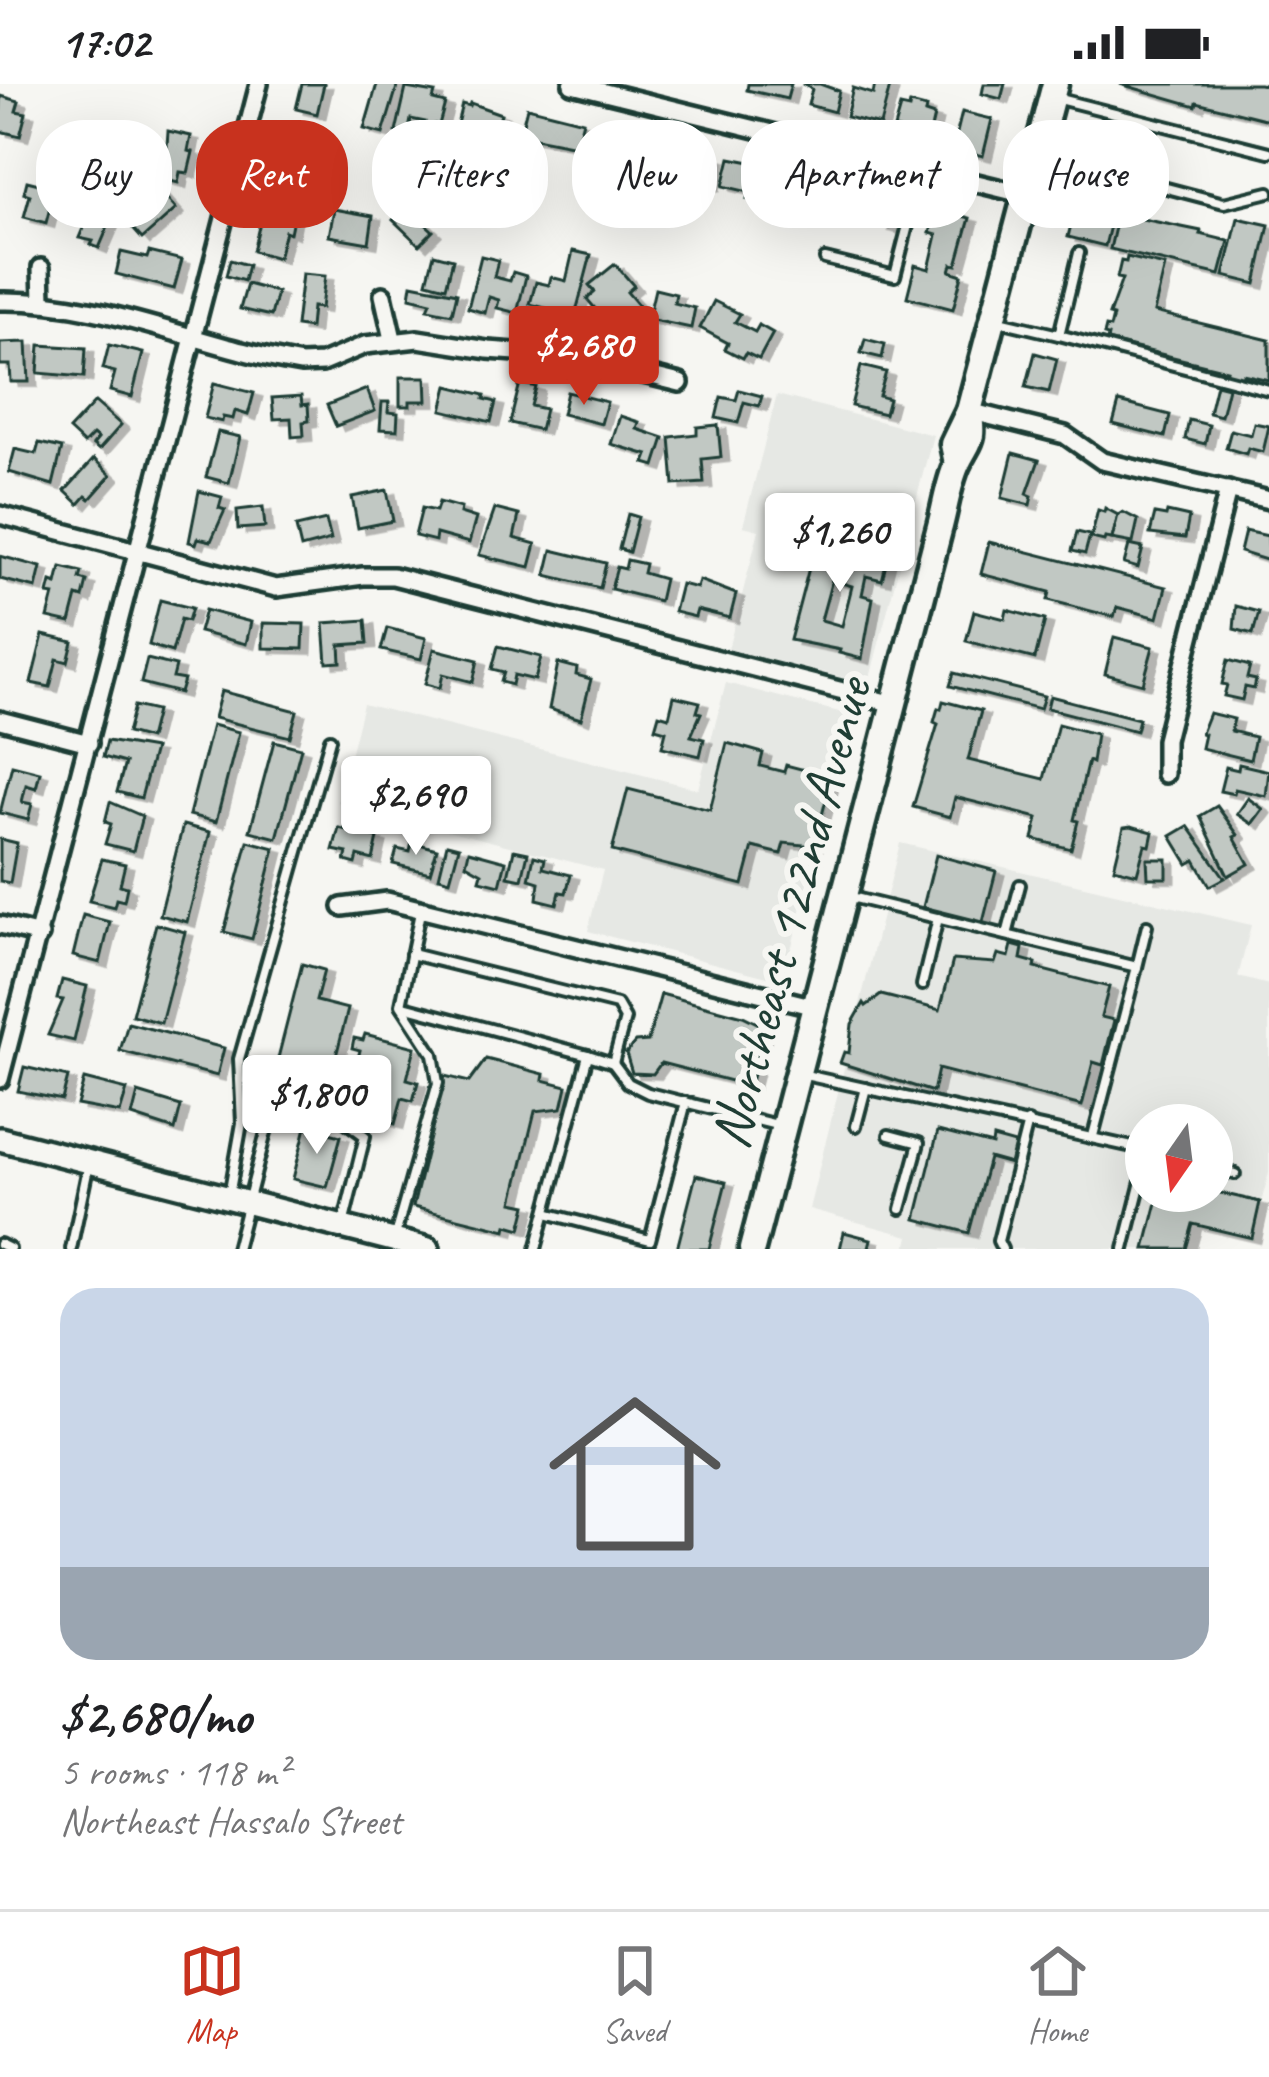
<!DOCTYPE html>
<meta charset="utf-8">
<style>
body{margin:0;font-family:Caveat,sans-serif;background:#f2f2f2;color:#202124;height:100vh;display:flex;flex-direction:column;font-size:45px;white-space:nowrap}
*{box-sizing:border-box;margin:0}
p{font-size:39px;color:#757577}
.icon{flex:none;width:66px;height:66px;fill:none;stroke:currentColor;stroke-width:2;stroke-linecap:round;stroke-linejoin:round}
.map{position:relative;height:1165px;overflow:hidden}
.drawer{display:flex;flex-direction:column;background:#fff;flex:1}
.drawer>*{flex:none}
.hud{position:absolute;left:36px;top:36px;width:1197px;height:108px;display:flex;gap:24px}
.needle{width:78px;rotate:194deg}
.buttons{position:absolute;left:1125px;top:1020px;display:grid;gap:24px}
.buttons a{display:grid;place-items:center;width:108px;height:108px;border-radius:50%;background:#fff;box-shadow:0 12px 48px #0002;font-size:60px}
.price{position:absolute;translate:-50% -102px;padding:0 27px;border-radius:12px;background:#fff;color:#222;font-size:39px;line-height:78px;filter:drop-shadow(0 3px 6px #0008)}
.price::after{content:'';position:absolute;left:50%;top:72px;width:36px;height:27px;margin-left:-18px;background:inherit;clip-path:polygon(0 0,100% 0,50% 100%)}
.price.selected{background:#c8321e;color:#fff}
ul{padding:0;list-style:none}
li{display:grid;align-content:center;gap:24px;height:636px;padding:0 60px}
li span{display:grid;place-items:center;height:372px;border-radius:36px;color:#555}
li>.icon{margin-inline-start:auto}
span .icon{width:216px;height:216px;fill:#fffc;stroke-width:1}
li b{font-size:51px}
.tag{padding:0 42px;border-radius:48px;background:#fff;box-shadow:0 12px 48px #0002;font-size:42px;line-height:108px}
.tag.selected{background:#c8321e;color:#fff}
.status{display:flex;justify-content:space-between;align-items:center;height:84px;padding:0 60px;background:#fff;direction:ltr}
.status svg{height:33px;fill:currentColor}
.dock{display:flex;justify-content:space-around;align-items:center;height:168px;border-top:3px solid #e0e0e0;background:#fff;font-size:33px;color:#757577}
.dock a{display:grid;justify-items:center;gap:6px}
.dock .selected{color:#c8321e}
.map>svg:first-child{display:block}
.built{fill:#e6e8e4}
.building{fill:#c1c8c3;stroke:#1f3d34;stroke-width:3;fill-rule:evenodd;filter:url(#shadow)}
.lines{fill:none;stroke-linecap:round;stroke-linejoin:round}
.lane-casing{stroke:#1f3d34;stroke-width:16}
.street-casing{stroke:#1f3d34;stroke-width:24}
.secondary-casing{stroke:#1f3d34;stroke-width:30}
.primary-casing{stroke:#1f3d34;stroke-width:33}
.lane{stroke:#f6f6f2;stroke-width:8}
.street{stroke:#f6f6f2;stroke-width:15}
.secondary{stroke:#f6f6f2;stroke-width:21}
.primary{stroke:#f6f6f2;stroke-width:24}
.labels{text-anchor:middle;dominant-baseline:central;stroke-width:12;stroke-linejoin:round;paint-order:stroke}
.street-label{font-size:57px;fill:#1f3d34;stroke:#f6f6f2}
</style>
<div class="status"><b>17:02</b><svg viewBox="0 0 49 12"><path d="M0 12V9h3v3zM5 12V6h3v6zM10 12V3h3v9zM15 12V0h3v12zM26 1h20v11H26zM47 4h2v5h-2z"/></svg></div>
<div class="map">
<svg width="1269" height="1165" viewBox="0 0 1269 1165">
<defs>
<filter id="shadow"><feDropShadow dx="8" dy="4.5" stdDeviation="0" flood-color="#0004"/></filter>
</defs>
<rect width="100%" height="100%" fill="#f6f6f2"/>
<filter id="ink" filterUnits="userSpaceOnUse"><feTurbulence type="fractalNoise" baseFrequency=".00833" numOctaves="2"/><feDisplacementMap in="SourceGraphic" scale="24" xChannelSelector="R" yChannelSelector="G"/><feConvolveMatrix kernelMatrix="1 2 1 2 8 2 1 2 1" color-interpolation-filters="sRGB"/></filter>
<g filter="url(#ink)">
<g class="built">
<path d="M777,311L933,351L870,594L865,599L728,565L759,446L743,442Z"/>
<path d="M726,599L851,631L783,897L588,847L603,786L338,718L363,620L698,705Z"/>
<path d="M900,759L1251,841L1238,893L1269,901V1089L1261,1119L1212,1106V1041H1146V1107H1162L1147,1165H906L909,1152L809,1125Z"/>
</g>
<g class="building">
<path d="M302,0H324L317,30L296,25Z"/>
<path d="M377,0H398L383,50L364,45Z"/>
<path d="M748,0H791L787,15L747,6Z"/>
<path d="M802,0H820L839,7L834,28L808,21L812,5Z"/>
<path d="M875,0L890,3L880,41L846,33L853,4L873,10Z"/>
<path d="M984,0H1005L1001,15L982,10Z"/>
<path d="M1120,0H1260L1269,2V36L1197,18L1196,22Z"/>
<path d="M406,4L435,9L433,16L445,19L439,41L435,40L433,50L423,48L425,38L411,35L408,51L396,48Z"/>
<path d="M1,12L19,17L16,27L26,29L20,52L0,47Z"/>
<path d="M470,19L501,30L495,51L472,45L470,56L454,52L462,20L469,22Z"/>
<path d="M910,20L926,24L925,29L934,32L929,53L894,44L900,23L909,25Z"/>
<path d="M527,23L583,37L576,62L520,51Z"/>
<path d="M962,28L992,35L983,72L953,65Z"/>
<path d="M63,39L88,45L84,62L59,55Z"/>
<path d="M591,44L617,48L615,58L624,60L618,84L581,76Z"/>
<path d="M168,47L191,52L188,67L193,68L188,89L180,88L178,99L142,90L146,72L166,77Z"/>
<path d="M636,52L666,60L661,80L631,74Z"/>
<path d="M458,65L484,71L478,95L452,88Z"/>
<path d="M685,66L717,74L711,102L678,94Z"/>
<path d="M730,74L766,81L758,117L747,115L749,108L723,102Z"/>
<path d="M1086,79L1123,88L1105,162L1068,153Z"/>
<path d="M650,82L667,87L659,119L647,116Z"/>
<path d="M787,90L825,99L817,128L801,124L803,117L783,112Z"/>
<path d="M279,96L310,104L304,128L273,120Z"/>
<path d="M27,97L55,104L46,139L24,133L30,111L24,109Z"/>
<path d="M160,107L176,125L142,155L127,138L136,129L132,124L142,114L147,119Z"/>
<path d="M870,109L899,116L889,144L881,142L883,134L864,129Z"/>
<path d="M406,122L433,147L419,161L393,136Z"/>
<path d="M83,125L111,136L99,164L91,161L93,157L79,154L86,137L80,135Z"/>
<path d="M334,125L373,132L369,159L329,152Z"/>
<path d="M263,126L293,134L290,149L285,147L278,174L253,167Z"/>
<path d="M943,127L970,134L957,181L952,180L950,187L962,191L953,225L907,213L915,181L929,185L937,151L930,149L934,135L941,137Z"/>
<path d="M1118,130L1201,147L1200,150L1229,157L1220,191L1110,165Z"/>
<path d="M1238,134L1269,141L1256,200L1224,192Z"/>
<path d="M573,167L591,171L575,232L530,220L536,198L549,201L551,193L566,197Z"/>
<path d="M121,168L147,174L149,168L182,176L174,205L116,190Z"/>
<path d="M434,170L453,175L446,203L427,198Z"/>
<path d="M481,172L498,176L494,193L510,197L513,188L526,192L517,229L497,224L499,216L489,213L485,229L468,224Z"/>
<path d="M1127,173L1165,182L1154,228L1269,256V296L1243,290L1242,294L1226,290L1227,286L1107,257L1108,252L1104,251L1106,243L1110,244L1113,232L1109,231L1122,195L1117,194L1121,177L1126,178Z"/>
<path d="M230,176L248,181L244,197L226,192Z"/>
<path d="M615,180L634,202L627,208L640,223L624,238L618,231L608,240L587,215L595,208L589,201Z"/>
<path d="M302,190L325,192L321,224L312,223L310,244L296,242Z"/>
<path d="M247,200L277,208L271,232L240,225Z"/>
<path d="M412,200L457,209L452,230L428,225L431,218L410,213Z"/>
<path d="M655,205L676,210L674,219L695,224L691,244L648,235Z"/>
<path d="M714,217L740,230L735,238L755,248L759,241L773,249L759,275L746,269L743,274L725,265L728,259L700,244Z"/>
<path d="M865,255L885,260L882,274L861,269Z"/>
<path d="M27,258L29,298H11L10,281H0V259Z"/>
<path d="M40,261L86,264L84,293L38,289Z"/>
<path d="M109,261L143,269L132,313L110,307L115,288L103,285Z"/>
<path d="M1035,269L1057,275L1049,308L1026,303Z"/>
<path d="M861,282L886,288L879,312L889,315L885,330L851,322Z"/>
<path d="M400,293H426L427,317H410V322H400Z"/>
<path d="M214,299L254,309L248,331L235,327L233,335L223,333L222,338L205,334Z"/>
<path d="M520,299L536,303L531,322L545,325L540,346L510,339Z"/>
<path d="M1216,300L1228,303L1221,332L1209,329Z"/>
<path d="M448,302L485,311L484,315L496,318L491,338L442,326Z"/>
<path d="M367,305L375,327L336,342L327,321Z"/>
<path d="M739,306L762,312L759,322L744,318L738,339L716,334L721,313L736,316Z"/>
<path d="M567,308L607,318L601,340L562,330Z"/>
<path d="M301,312L302,321L308,320L309,337L303,338L304,352L292,353L291,334L274,335L272,314Z"/>
<path d="M95,318L121,341L99,366L93,361L98,355L93,351L84,360L69,346Z"/>
<path d="M382,318H389L388,328L398,329L397,346L380,345Z"/>
<path d="M1119,318L1170,331L1165,353L1113,340Z"/>
<path d="M620,332L639,338L637,345L664,354L655,382L645,379L648,371L611,360Z"/>
<path d="M1189,336L1209,341L1205,360L1185,355Z"/>
<path d="M1254,339L1269,342L1263,368L1248,364L1246,370L1226,364L1231,346L1251,351Z"/>
<path d="M718,341L721,373L702,375L704,399L674,401L670,353L697,350V343Z"/>
<path d="M218,348L240,353L229,399L206,393Z"/>
<path d="M39,359L62,364L53,401L9,388L15,365L36,370Z"/>
<path d="M1013,369L1039,376L1027,410L1032,412L1030,421L1002,414Z"/>
<path d="M94,375L111,391L90,415L86,412L79,420L65,407Z"/>
<path d="M387,406L393,437L358,444L352,413Z"/>
<path d="M199,407L222,413L219,424L225,426L211,457L198,454L196,460L189,458Z"/>
<path d="M439,418L461,424L460,429L476,434L469,459L436,450L435,457L415,452L422,424L436,427Z"/>
<path d="M263,423L265,443L238,445L237,426Z"/>
<path d="M1105,424L1118,431L1112,455L1105,454L1104,457L1091,454L1098,426L1104,428Z"/>
<path d="M495,425L519,431L514,454L536,460L530,483L479,471Z"/>
<path d="M1123,428L1138,436L1133,459L1112,455L1118,431Z"/>
<path d="M1167,428L1189,433L1185,454L1150,450L1155,430L1166,432Z"/>
<path d="M628,430L638,433L629,468L619,465Z"/>
<path d="M326,436L331,456L301,464L296,443Z"/>
<path d="M876,445L894,449L882,496L866,492L862,511L873,514L862,575L839,569L840,566L790,556L816,457L864,470L869,449L875,450ZM832,496L852,502L842,542L821,536Z"/>
<path d="M1245,447L1268,452L1269,477L1240,468Z"/>
<path d="M1077,448L1090,451L1085,470L1072,467Z"/>
<path d="M989,458L1166,503L1158,534L1117,523L1114,533L1048,516L1050,508L981,490Z"/>
<path d="M1129,461L1143,464L1138,484L1124,480Z"/>
<path d="M552,466L606,479L600,504L546,491Z"/>
<path d="M0,472L41,483L36,504L0,495Z"/>
<path d="M627,476L645,480L643,489L664,495L659,517L611,505L617,483L625,485Z"/>
<path d="M61,483L82,488L80,495L87,497L83,514L77,512L70,539L48,534L54,511L48,510L51,498L57,500Z"/>
<path d="M699,496L736,510L730,534L697,526L695,533L674,528L681,500L697,504Z"/>
<path d="M160,516L192,524L188,537L181,535L172,568L149,561Z"/>
<path d="M1236,522L1259,528L1253,550L1234,545Z"/>
<path d="M205,526L251,538L246,560L199,548Z"/>
<path d="M1007,526L1045,536L1035,575L966,557L974,527L1005,535Z"/>
<path d="M366,536L368,559L340,561L341,578L327,579L324,539Z"/>
<path d="M263,539L304,540L303,565L263,564Z"/>
<path d="M387,544L426,554L421,575L381,566Z"/>
<path d="M43,551L73,558L68,578L57,575L50,603L31,599Z"/>
<path d="M1114,553L1153,563L1143,600L1105,590Z"/>
<path d="M498,562L541,573L535,596L514,591L512,601L501,598L504,588L492,585Z"/>
<path d="M434,565L478,576L473,598L443,590L440,604L425,600Z"/>
<path d="M147,575L176,582L173,594L184,596L180,609L141,599Z"/>
<path d="M1228,576L1250,582L1247,594L1256,596L1254,605L1245,603L1242,616L1224,612L1227,601L1222,600Z"/>
<path d="M558,579L577,584L576,591L591,595L581,635L549,625Z"/>
<path d="M954,589L1044,612L1040,625L950,602Z"/>
<path d="M221,607L297,627L290,653L214,634Z"/>
<path d="M674,612L700,618L697,628L701,629L691,652L704,655L700,672L662,663L666,647L655,644L659,630L669,633Z"/>
<path d="M1050,612L1139,635L1136,647L1047,624Z"/>
<path d="M943,617L981,627L968,676L1044,695L1058,640L1096,650L1092,679L1088,677L1074,736L1078,737L1071,765L1033,755L1038,734L955,713L950,733L913,723L938,640L934,638L938,624L941,625Z"/>
<path d="M134,622L156,627L149,655L127,649Z"/>
<path d="M1209,629L1234,635L1231,647L1255,653L1250,676L1201,664L1204,650L1201,649Z"/>
<path d="M212,641L239,648L216,738L189,731Z"/>
<path d="M107,657L154,665L141,714L117,708L125,679L103,673Z"/>
<path d="M274,657L301,664L277,754L250,747Z"/>
<path d="M727,659L763,669L760,682L784,688L786,681L832,693L814,762L784,759L781,770L753,763L743,801L612,767L628,705L710,726Z"/>
<path d="M1239,680L1269,687L1266,712L1235,705L1234,710L1220,707L1226,683L1238,686Z"/>
<path d="M12,681L40,688L36,704L26,701L22,718L32,720L28,736L0,729Z"/>
<path d="M1248,714L1263,725L1252,740L1237,730Z"/>
<path d="M110,718L142,732L133,767L105,760L111,740L105,738Z"/>
<path d="M1217,722L1238,751L1234,753L1249,780L1228,792L1200,732Z"/>
<path d="M183,741L210,748L187,838L160,831Z"/>
<path d="M1131,742L1153,748L1150,762L1145,761L1137,790L1114,784L1124,743Z"/>
<path d="M1188,742L1225,794L1210,802L1195,776L1188,780L1171,752Z"/>
<path d="M339,744L378,754L373,776L358,772L356,780L345,777L347,769L333,766Z"/>
<path d="M0,755L17,759L10,799L0,797Z"/>
<path d="M248,757L275,764L252,855L224,848Z"/>
<path d="M412,758L437,765L430,789L393,780L397,765L410,768Z"/>
<path d="M447,760L459,763L450,796L439,793Z"/>
<path d="M514,766L528,769L522,795L508,792Z"/>
<path d="M469,767L506,777L500,801L480,796L482,789L466,780Z"/>
<path d="M936,771L996,787L983,838L923,823Z"/>
<path d="M534,772L545,775L543,784L571,791L566,809L560,808L557,820L537,815L539,798L529,795Z"/>
<path d="M102,775L125,780L120,801L127,803L124,817L116,815L114,823L89,817Z"/>
<path d="M1147,775H1167V794H1148Z"/>
<path d="M83,831L110,838L100,879L73,872Z"/>
<path d="M156,840L185,848L161,939L132,931Z"/>
<path d="M1012,861L1023,864L1021,875L1036,879L1035,884L1109,903L1101,933L1114,936L1103,981L1093,978L1082,1022L938,985L933,1008L840,979L844,968L849,969L852,940L864,919L866,922L881,911L940,926L953,876L995,879L998,870L1009,873Z"/>
<path d="M302,880L324,886L316,917L348,925L330,996L276,982Z"/>
<path d="M62,896L87,902L74,957L48,951L63,916L57,915Z"/>
<path d="M661,910L743,932L765,943L750,1002L661,979L653,990L632,989L626,969L635,958L648,957Z"/>
<path d="M128,939L224,964L217,992L120,967Z"/>
<path d="M365,950L415,963L407,995L418,998L413,1017L402,1014L395,1040L345,1028L360,966L352,964L354,954L363,956Z"/>
<path d="M486,975L544,990L543,996L567,1002L562,1024L535,1027L513,1118L527,1121L521,1145L507,1141L506,1146L413,1123L445,992L469,998Z"/>
<path d="M24,983L68,993L62,1016L18,1007Z"/>
<path d="M84,995L127,1006L120,1029L77,1021Z"/>
<path d="M138,1009L181,1022L175,1046L132,1032Z"/>
<path d="M306,1043L341,1052L327,1103L293,1095Z"/>
<path d="M938,1047L992,1061L993,1054L1015,1060L1010,1080L989,1074L969,1149L916,1135Z"/>
<path d="M696,1091L726,1098L709,1165H677Z"/>
<path d="M1160,1107H1212L1260,1118L1252,1154L1193,1140L1186,1165H1145Z"/>
<path d="M844,1148L871,1155L869,1163L874,1165H840Z"/>
</g>
<g class="lines">
<g class="lane-casing">
<g id="lane">
<path d="M1059,15L1269,68"/>
<path d="M1042,55L1121,73L1136,96L1224,119L1269,108"/>
<path d="M825,175L895,192L922,87"/>
<path d="M995,236L1059,251L1079,169"/>
<path d="M1059,251L1269,306"/>
<path d="M851,813L1137,883L1093,1052"/>
<path d="M1007,851L1020,801"/>
<path d="M411,870L617,921L625,935L613,979L588,971L536,1165"/>
<path d="M1137,883L1147,842"/>
<path d="M922,901L938,834"/>
<path d="M404,922L588,971"/>
<path d="M613,979L628,999L648,1009L781,1042"/>
<path d="M805,991L1146,1066"/>
<path d="M856,1042L866,1004"/>
<path d="M889,1051L919,1059L901,1125"/>
<path d="M1212,1083L1235,1090"/>
<path d="M229,1112L242,1039L239,975L330,655"/>
<path d="M546,1129L650,1156L686,1018"/>
<path d="M394,1155L438,999L433,970L401,921L420,828"/>
<path d="M0,1160L10,1165"/>
<path d="M71,1165L89,1079"/>
<path d="M236,1165L271,1029L275,1022L289,1016L335,1030L365,1052L343,1141"/>
<path d="M1002,1165L998,1157L1028,1038"/>
<path d="M1124,1165L1146,1078"/>
</g>
</g>
<g class="street-casing">
<g id="street">
<path d="M572,0L1026,111"/>
<path d="M41,184L42,216"/>
<path d="M383,211L393,255"/>
<path d="M0,217C103,215 200,263 301,280L322,279L365,261L418,255L488,266L571,272L680,299"/>
<path d="M969,327L1065,351L1102,377L1269,416"/>
<path d="M0,431L276,504L363,492H393L894,620"/>
<path d="M0,636L89,659"/>
<path d="M1165,690V656L1228,406"/>
<path d="M342,823L387,817L815,923"/>
<path d="M0,841L40,851"/>
<path d="M0,995L259,0"/>
</g>
</g>
<g class="secondary-casing">
<path id="secondary" d="M0,1055L428,1165"/>
</g>
<g class="primary-casing">
<g id="primary">
<path d="M957,379L953,360L969,327L1055,0"/>
<path d="M752,1165L939,446C945,425 948,400 957,380C969,355 975,358 969,327"/>
</g>
</g>
<use href="#lane" class="lane"/>
<use href="#street" class="street"/>
<use href="#secondary" class="secondary"/>
<use href="#primary" class="primary"/>
</g>
</g>
<g class="labels">
<g class="street-label">
<text transform="translate(790 829) rotate(-75)">Northeast 122nd Avenue</text>
</g>
</g>
</svg>
<div class="buttons">
<a><svg class="needle" viewBox="-14 -14 28 28"><path d="M0-13l5 13h-10z" fill="#e53935"/><path d="M0 13l5-13h-10z" fill="#757577"/></svg></a>
</div>
<b class="price selected" style="left:584px;top:324px">$2,680</b>
<b class="price" style="left:840px;top:511px">$1,260</b>
<b class="price" style="left:416px;top:774px">$2,690</b>
<b class="price" style="left:317px;top:1073px">$1,800</b>
<div class="hud">
<a class="tag">Buy</a>
<a class="tag selected">Rent</a>
<a class="tag">Filters</a>
<a class="tag">New</a>
<a class="tag">Apartment</a>
<a class="tag">House</a>
</div>
</div>
<section class="drawer">
<ul>
<li><span style="background:linear-gradient(#c9d6e8 75%,#9aa5b1 0)"><svg class="icon" aria-label="home" viewBox="0 0 24 24"><path d="M3 11l9-7 9 7M6 9v11h12V9"/></svg></span><div><b>$2,680/mo</b><p>5 rooms · 118 m²</p><p>Northeast Hassalo Street</p></div></li>
</ul>
</section>
<nav class="dock">
<a class="selected"><svg class="icon" aria-label="map" viewBox="0 0 24 24"><path d="M3 6l6-2 6 2 6-2v14l-6 2-6-2-6 2zM9 4v14M15 6v14"/></svg>Map</a>
<a><svg class="icon" aria-label="saved" viewBox="0 0 24 24"><path d="M7 4h10v16l-5-4-5 4z"/></svg>Saved</a>
<a><svg class="icon" aria-label="home" viewBox="0 0 24 24"><path d="M3 11l9-7 9 7M6 9v11h12V9"/></svg>Home</a>
</nav>
